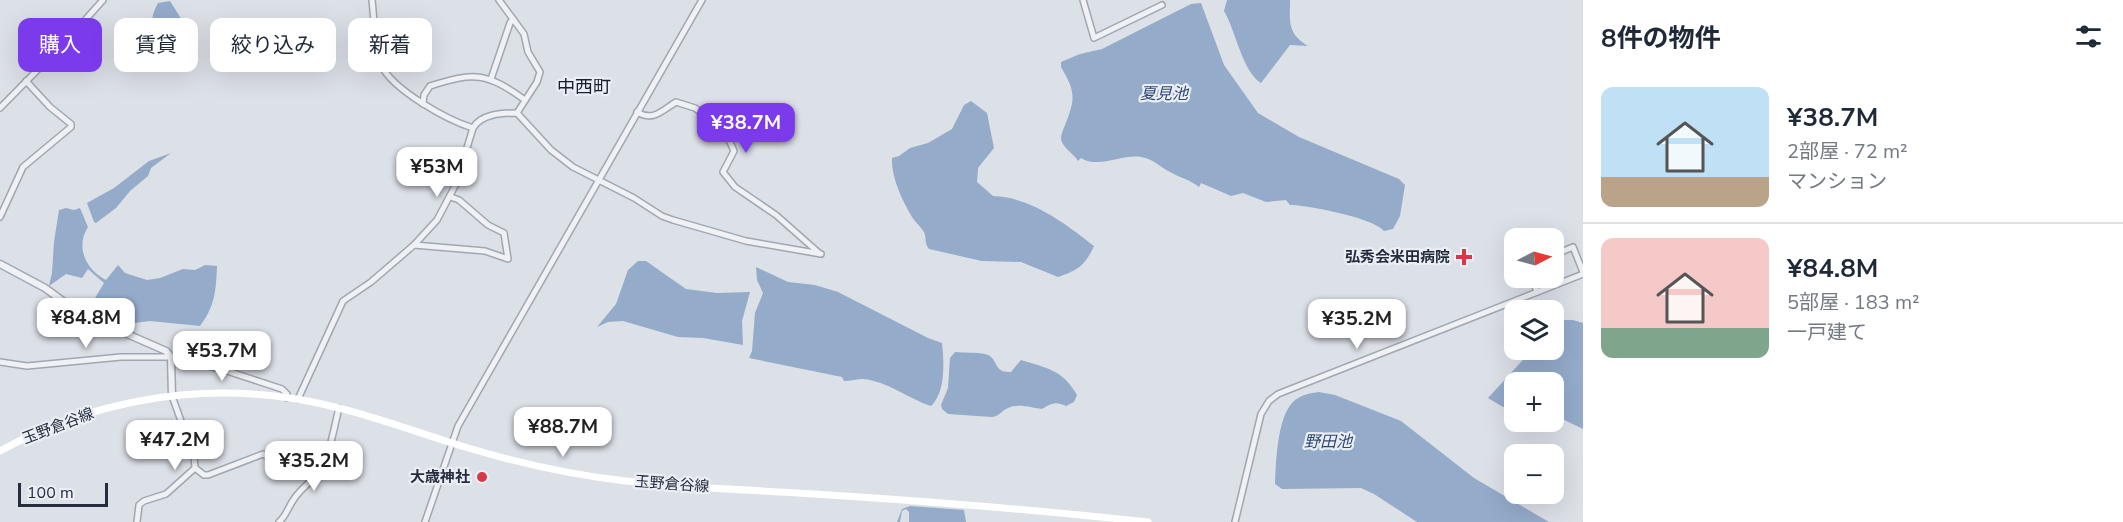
<!DOCTYPE html>
<html lang="ja">
<meta charset="utf-8">
<style>
body{margin:0;font-family:"Nunito Sans","Noto Sans JP",sans-serif;background:#f2f2f3;color:#1f2937;height:100vh;display:flex;flex-direction:column;font-size:22px;white-space:nowrap}
*{box-sizing:border-box;margin:0}
p{font-size:20px;color:#747a83}
.icon{flex:none;width:33px;height:33px;fill:none;stroke:currentColor;stroke-width:2;stroke-linecap:round;stroke-linejoin:round}
.map{position:relative;flex:1;overflow:hidden}
.drawer{display:flex;flex-direction:column;background:#fff;width:540px}
.drawer>*{flex:none}
.guide{position:absolute;left:18px;top:18px;width:570px;height:54px;display:flex;gap:12px}
.needle{width:39px;rotate:84deg}
.fabs{position:absolute;left:1504px;top:228px;display:grid;gap:12px}
.fabs a{display:grid;place-items:center;width:60px;height:60px;border-radius:12px;background:#fff;box-shadow:0 6px 24px #0002;font-size:30px}
.scale{position:absolute;left:18px;bottom:15px;width:90px;box-sizing:border-box;padding-left:6px;border:3px solid #252d3e;border-top:0;font-size:16px;line-height:21px;white-space:nowrap;color:#252d3e;-webkit-text-stroke:4px #ebeff5;paint-order:stroke}
.price{position:absolute;translate:-50% -51px;padding:0 14px;border-radius:12px;background:#fff;color:#222;font-size:20px;line-height:39px;filter:drop-shadow(0 2px 3px #0008)}
.price::after{content:'';position:absolute;left:50%;top:36px;width:18px;height:14px;margin-left:-9px;background:inherit;clip-path:polygon(0 0,100% 0,50% 100%)}
.price.current{background:#7c3aed;color:#fff}
ul{padding:0;list-style:none}
li{display:flex;align-items:center;gap:18px;height:150px;padding:0 18px}
li+li{border-top:2px solid #e0e1e3}
li span{display:grid;place-items:center;flex:none;width:168px;height:120px;border-radius:12px;color:#555}
li>.icon{margin-inline-start:auto}
span .icon{width:72px;height:72px;fill:#fffc;stroke-width:1}
li b{font-size:26px}
h2{display:flex;justify-content:space-between;align-items:center;height:72px;padding:0 18px;font-size:26px}
.tag{padding:0 21px;border-radius:12px;background:#fff;box-shadow:0 6px 24px #0002;font-size:21px;line-height:54px}
.tag.current{background:#7c3aed;color:#fff}
main{display:flex;flex:1;min-height:0}
.map>svg:first-child{display:block}
.water{fill:#94abca}
.lines{fill:none;stroke-linecap:round;stroke-linejoin:round}
.minor-casing{stroke:#a1a7b1;stroke-width:8}
.tertiary-casing{stroke:#a1a7b1;stroke-width:9}
.minor{stroke:#eff1f5;stroke-width:5}
.tertiary{stroke:#eff1f5;stroke-width:6}
.secondary{stroke:#fff;stroke-width:7}
.poi-dot{fill:#d53848;stroke:#ebeff5;stroke-width:2}
.labels{text-anchor:middle;dominant-baseline:central;stroke-width:4.5;stroke-linejoin:round;paint-order:stroke}
.poi-label{font-size:15px;font-weight:bold;fill:#252d3e;stroke:#ebeff5;text-anchor:end}
.street-label{font-size:15px;fill:#252d3e;stroke:#ebeff5}
.water-label{font-size:16px;font-style:italic;fill:#2d4974;stroke:#ebeff5}
.quarter-label{font-size:18px;fill:#171e2e;stroke:#ebeff5}
</style>
<main>
<div class="map">
<svg width="1583" height="522" viewBox="0 0 1583 522">
<rect width="100%" height="100%" fill="#dce0e7"/>
<g class="water">
<path d="M1227,0H1290C1290,22 1287,33 1308,46L1290,45L1261,83C1242,71 1236,31 1224,11Z"/>
<path d="M170,1L180,17L191,28L184,48H167C153,32 147,23 158,3Z"/>
<path d="M1201,3L1224,65L1258,113L1299,137L1399,179L1405,185L1400,216L1393,229L1384,231C1374,218 1307,205 1290,205L1286,200L1266,202L1243,193L1231,196L1201,183L1199,187C1189,179 1180,178 1170,172C1158,166 1156,160 1141,157C1122,154 1098,169 1081,158L1078,161C1074,154 1062,147 1061,139C1061,133 1065,126 1067,120C1076,97 1074,89 1061,67V62L1080,54L1102,49L1191,4Z"/>
<path d="M129,21L132,24L129,37L132,61C127,65 121,64 116,61C111,47 119,31 129,21Z"/>
<path d="M971,101L987,113L994,148L978,168L977,182L993,196C1030,197 1065,223 1094,246C1085,265 1079,270 1058,277L1021,262L982,261L929,249C924,243 927,239 924,232C921,227 915,222 912,217C902,200 891,177 892,158L899,156L910,148L928,143L952,129L964,105Z"/>
<path d="M171,153L151,168L148,176L130,191L116,208L96,223L94,222L87,203L114,188L149,161Z"/>
<path d="M66,208L74,210L80,208L88,227C75,247 86,270 106,280L118,265L125,273L147,280L160,278L183,269L195,270L205,265L217,266C216,291 215,306 200,326L150,321L127,324L119,328L107,323L106,317L99,311L91,316L86,313L104,283L88,269L82,278L66,274L49,286L52,273L54,242L59,210Z"/>
<path d="M638,261H646L686,289L717,293L750,292L742,321L743,345L703,338L678,337L623,321L608,322L597,327L616,304L628,270Z"/>
<path d="M756,267L788,282L815,285L838,292L928,338L942,343C944,362 946,392 931,406C909,399 887,381 863,379C857,379 850,381 844,381L842,377L749,358L752,351L755,313L763,293L757,280Z"/>
<path d="M1558,320H1573L1583,323V429L1554,415V382H1515V406L1503,407L1488,398L1532,350H1554V325Z"/>
<path d="M955,352C964,353 976,352 985,354C999,357 992,373 1011,372L1021,360C1047,368 1063,370 1077,395L1074,402L1066,406C1056,401 1051,403 1042,409C1032,408 1018,403 1008,408C1002,410 1000,416 992,417L948,414L942,409L941,405L948,388L950,358Z"/>
<path d="M1319,392L1335,395L1401,421L1474,478L1549,522H1417L1374,494L1361,488L1282,489L1275,484C1276,462 1277,418 1293,402C1300,395 1310,393 1319,392Z"/>
<path d="M910,506L964,510L966,522H909V512L906,509L902,511L900,522H897L902,509Z"/>
</g>
<g class="lines">
<g class="minor-casing">
<g id="minor">
<path d="M372,0C374,17 375,51 381,65C393,90 447,120 473,128"/>
<path d="M499,0L524,34L528,52L540,72L537,82L517,113"/>
<path d="M1083,0L1094,38L1162,5"/>
<path d="M491,79L510,23L513,19"/>
<path d="M423,104L424,95L430,86C474,72 486,72 525,100"/>
<path d="M0,108L69,38L103,0"/>
<path d="M637,112C653,122 663,110 676,102L695,108L725,131L734,151L723,172L735,187L776,215L819,253"/>
<path d="M0,217L23,167L71,127V124L50,107L26,81"/>
<path d="M414,245L485,251L508,259L504,233L488,225L459,200L451,197"/>
<path d="M1554,255L1573,247L1583,272"/>
<path d="M1532,278L1537,292"/>
<path d="M0,362L27,366L121,357H171L221,369L282,389L287,394V398"/>
<path d="M298,399L343,301L371,282L414,245L437,220L456,184L473,128C481,114 501,113 517,113L551,150L573,167L634,198L662,216L673,220L746,241L821,254"/>
<path d="M195,468L204,475H208L263,454L273,460L300,458L324,462"/>
<path d="M137,522L139,505L144,501L166,494L195,468L194,457L172,396"/>
<path d="M279,522C287,515 288,507 294,499C301,488 312,482 319,471C330,456 334,427 339,408"/>
<path d="M425,522L458,426L702,0"/>
<path d="M1235,522L1261,414L1269,401L1278,394L1583,274"/>
</g>
</g>
<g class="tertiary-casing">
<path id="tertiary" d="M0,264L45,288L79,313L166,351L171,357L172,396"/>
</g>
<use href="#minor" class="minor"/>
<use href="#tertiary" class="tertiary"/>
<path class="secondary" d="M0,451C89,402 194,382 296,399C353,408 409,430 465,447C518,463 572,475 626,481C689,488 752,490 814,494C926,501 1037,510 1148,522"/>
</g>
<g class="poi-dot">
<path d="M1461 248h6v6h6v6h-6v6h-6v-6h-6v-6h6z"/>
<circle cx="482" cy="477" r="6"/>
</g>
<g class="labels">
<g class="poi-label">
<text x="1450" y="257">弘秀会米田病院</text>
<text x="470" y="477">大歳神社</text>
</g>
<g class="street-label">
<text transform="translate(58 426) rotate(-21)">玉野倉谷線</text>
<text transform="translate(672 484) rotate(4)">玉野倉谷線</text>
</g>
<g class="water-label">
<text x="1164" y="94">夏見池</text>
<text x="1328" y="442">野田池</text>
</g>
<g class="quarter-label">
<text x="584" y="87">中西町</text>
</g>
</g>
</svg>
<div class="fabs">
<a><svg class="needle" viewBox="-14 -14 28 28"><path d="M0-13l5 13h-10z" fill="#e53935"/><path d="M0 13l5-13h-10z" fill="#747a83"/></svg></a>
<a><svg class="icon" aria-label="layers" viewBox="0 0 24 24"><path d="M12 4l9 5-9 5-9-5zM3 14l9 5 9-5"/></svg></a>
<a>+</a>
<a>−</a>
</div>
<div class="scale">100 m</div>
<b class="price current" style="left:746px;top:154px">¥38.7M</b>
<b class="price" style="left:437px;top:198px">¥53M</b>
<b class="price" style="left:86px;top:349px">¥84.8M</b>
<b class="price" style="left:1357px;top:350px">¥35.2M</b>
<b class="price" style="left:222px;top:382px">¥53.7M</b>
<b class="price" style="left:563px;top:458px">¥88.7M</b>
<b class="price" style="left:175px;top:471px">¥47.2M</b>
<b class="price" style="left:314px;top:492px">¥35.2M</b>
<div class="guide">
<a class="tag current">購入</a>
<a class="tag">賃貸</a>
<a class="tag">絞り込み</a>
<a class="tag">新着</a>
</div>
</div>
<section class="drawer">
<h2>8件の物件<svg class="icon" aria-label="filters" viewBox="0 0 24 24"><path d="M4 7h16M4 17h16"/><circle cx="9" cy="7" r="2"/><circle cx="15" cy="17" r="2"/></svg></h2>
<ul>
<li><span style="background:linear-gradient(#bfe0f5 75%,#b9a48a 0)"><svg class="icon" aria-label="home" viewBox="0 0 24 24"><path d="M3 11l9-7 9 7M6 9v11h12V9"/></svg></span><div><b>¥38.7M</b><p>2部屋 · 72 m²</p><p>マンション</p></div></li>
<li><span style="background:linear-gradient(#f6c9c9 75%,#7fa58c 0)"><svg class="icon" aria-label="home" viewBox="0 0 24 24"><path d="M3 11l9-7 9 7M6 9v11h12V9"/></svg></span><div><b>¥84.8M</b><p>5部屋 · 183 m²</p><p>一戸建て</p></div></li>
</ul>
</section>
</main>
